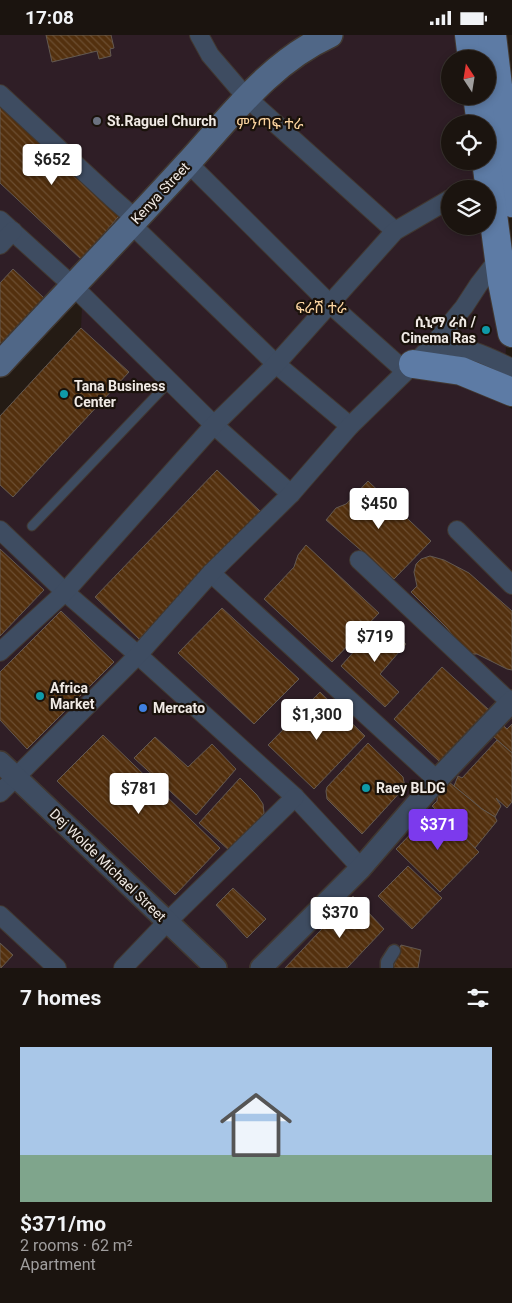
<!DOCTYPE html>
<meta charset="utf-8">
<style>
body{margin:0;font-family:Roboto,"Noto Sans Ethiopic",sans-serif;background:#241d18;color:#f1f3f6;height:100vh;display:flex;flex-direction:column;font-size:19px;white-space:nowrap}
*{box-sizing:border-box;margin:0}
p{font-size:16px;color:#a09e9e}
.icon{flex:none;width:28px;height:28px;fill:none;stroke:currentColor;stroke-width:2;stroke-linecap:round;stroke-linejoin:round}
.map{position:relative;height:933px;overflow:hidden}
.drawer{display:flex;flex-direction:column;background:#1b140f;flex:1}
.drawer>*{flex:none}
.needle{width:32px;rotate:348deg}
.buttons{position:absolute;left:441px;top:15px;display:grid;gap:10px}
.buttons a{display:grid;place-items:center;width:55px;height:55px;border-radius:50%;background:#1b140f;box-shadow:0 2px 8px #0003,0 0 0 1px #39332f;font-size:25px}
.price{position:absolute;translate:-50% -42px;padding:0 11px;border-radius:5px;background:#fff;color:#222;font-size:16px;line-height:32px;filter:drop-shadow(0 1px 2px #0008)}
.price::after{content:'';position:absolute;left:50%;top:30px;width:15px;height:11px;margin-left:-8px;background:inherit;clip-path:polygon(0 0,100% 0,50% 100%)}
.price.current{background:#7c3aed;color:#fff}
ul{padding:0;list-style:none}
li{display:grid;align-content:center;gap:10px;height:265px;padding:0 20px}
li span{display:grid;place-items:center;height:155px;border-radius:0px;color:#555}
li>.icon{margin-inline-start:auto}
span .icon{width:90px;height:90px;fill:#fffc;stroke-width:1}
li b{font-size:21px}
h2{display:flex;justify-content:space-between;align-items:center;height:60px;padding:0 20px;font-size:21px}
.status{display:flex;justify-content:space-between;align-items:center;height:35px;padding:0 25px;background:#1b140f;direction:ltr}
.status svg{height:14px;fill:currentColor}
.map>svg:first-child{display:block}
.commercial{fill:#2f1e26}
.building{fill:url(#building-back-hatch);stroke:#635951}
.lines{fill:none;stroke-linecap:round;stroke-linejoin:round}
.service-casing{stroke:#413831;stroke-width:11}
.pedestrian-casing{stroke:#413831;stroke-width:15}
.minor-casing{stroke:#413831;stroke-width:20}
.tertiary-casing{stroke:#413831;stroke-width:24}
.secondary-casing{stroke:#413831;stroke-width:28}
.primary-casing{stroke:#413831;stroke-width:30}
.service{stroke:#3e4c61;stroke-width:9}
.pedestrian{stroke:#3e4c61;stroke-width:12}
.minor{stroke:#3e4c61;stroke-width:18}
.tertiary{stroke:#3e4c61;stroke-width:21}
.secondary{stroke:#506787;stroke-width:25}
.primary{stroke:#5d7ba5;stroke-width:28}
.worship-dot{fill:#6b7280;stroke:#1a120b;stroke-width:2}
.culture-dot{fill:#0f9aa8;stroke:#1a120b;stroke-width:2}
.shop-dot{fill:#3f7fe0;stroke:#1a120b;stroke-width:2}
.labels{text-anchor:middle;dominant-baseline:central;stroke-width:4.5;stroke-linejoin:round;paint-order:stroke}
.poi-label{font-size:14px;font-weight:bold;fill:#f0eae5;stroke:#1a120b;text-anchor:start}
.street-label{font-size:14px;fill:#f0eae5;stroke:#1a120b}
.neighbourhood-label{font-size:15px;fill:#fad39f;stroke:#1a120b}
</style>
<div class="status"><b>17:08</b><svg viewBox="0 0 49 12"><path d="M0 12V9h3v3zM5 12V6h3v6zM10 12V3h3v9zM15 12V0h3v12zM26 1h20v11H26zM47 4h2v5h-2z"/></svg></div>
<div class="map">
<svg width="512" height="933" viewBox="0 0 512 933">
<defs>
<pattern id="building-back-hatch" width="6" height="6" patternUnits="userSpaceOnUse" patternTransform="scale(1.25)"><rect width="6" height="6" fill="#53300e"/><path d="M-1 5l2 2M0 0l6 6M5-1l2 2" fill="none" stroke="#6c4e31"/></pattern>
</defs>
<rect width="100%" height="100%" fill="#241b14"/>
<path class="commercial" d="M0,0H467L470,24H450V61H475L479,89H450V126H484L487,154H450V191H488L506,303L505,370L512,374V933H0V381L81,293L83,248L0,336Z"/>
<g class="building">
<path d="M46,0H111L114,13L110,14L111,21L99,24L97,16L52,27Z"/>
<path d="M0,62L123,176L82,225L0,148Z"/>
<path d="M13,234L44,263L0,310V248Z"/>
<path d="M81,293L129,337L13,462L0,450V381Z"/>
<path d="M217,435L261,477L139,604L95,562Z"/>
<path d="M368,446L431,506L394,544L326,485L336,473L346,469Z"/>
<path d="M306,510L379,578L332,627L264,564L294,532L298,520Z"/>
<path d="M0,514L44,555L0,601Z"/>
<path d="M430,521L444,525L469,538L512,576V635L507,634L477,619H471L460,610L447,593L411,557L417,551L414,537L416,529L421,524Z"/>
<path d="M222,573L299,644L254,689L178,618Z"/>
<path d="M61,576L114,627L27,714L0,685V637Z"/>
<path d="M380,587L406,609L380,639L399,657L385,672L341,631Z"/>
<path d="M442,632L489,675L440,727L394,684Z"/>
<path d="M320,657L365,701L314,754L268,710Z"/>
<path d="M512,689V718L493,701L503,690L507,694Z"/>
<path d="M103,700L220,813L175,860L57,746Z"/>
<path d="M155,702L188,732L212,709L236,734L196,780L134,723Z"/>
<path d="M497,705L512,718V767L507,773L496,763L501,771L495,782L482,774L454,751L458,741L462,743Z"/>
<path d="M368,708L403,742L405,752L362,799L327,764L326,756L327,752Z"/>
<path d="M240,743L257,760L263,769L264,778L254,793L230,816L199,788Z"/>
<path d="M449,747L482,774L495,782L497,786L475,813L432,771L437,766L438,757Z"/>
<path d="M435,774L479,817L440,857L396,814Z"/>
<path d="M408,831L442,863L412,894L378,861Z"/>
<path d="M233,853L266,884L247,903L216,870Z"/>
<path d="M353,861L384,894L347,933H285Z"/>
<path d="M0,908L13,920L1,933H0Z"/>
<path d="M401,910L421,915L418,933H393Z"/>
</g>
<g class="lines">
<g class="service-casing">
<path id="service" d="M32,491L170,346"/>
</g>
<g class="pedestrian-casing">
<path id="pedestrian" d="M387,933V927L394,916"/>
</g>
<g class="minor-casing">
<g id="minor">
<path d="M199,0L210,20L246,62L395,196"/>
<path d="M0,59L112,163L136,184"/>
<path d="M188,128L331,270L405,336"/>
<path d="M0,185L73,251L214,390L291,459"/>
<path d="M131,189L276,329L350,391"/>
<path d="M0,210L13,196"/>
<path d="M432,311C465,310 483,319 512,333"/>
<path d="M0,495L65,557L138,620L295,762L361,833"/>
<path d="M457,495L512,550"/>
<path d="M359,525L511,668"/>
<path d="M211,538L437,745"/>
<path d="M0,617L65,557L214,390L276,329L395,196L450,164"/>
<path d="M0,758L138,620L211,538L291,459L350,391L432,311L464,272L479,249L499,223"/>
<path d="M0,880L57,933"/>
<path d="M123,933L167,887L295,762"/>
</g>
</g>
<g class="tertiary-casing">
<g id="tertiary">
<path d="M0,727L216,933"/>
<path d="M261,933L361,833L437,745L512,666"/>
</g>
</g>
<g class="secondary-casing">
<path id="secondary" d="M0,329C62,262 126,196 187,129C231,81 269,28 330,0"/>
</g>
<g class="primary-casing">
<g id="primary">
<path d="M469,0L472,24"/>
<path d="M492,0L512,168"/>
<path d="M477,61L481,89"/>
<path d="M486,126L502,247L512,298"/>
<path d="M413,329L461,336L512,357"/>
</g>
</g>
<use href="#service" class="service"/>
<use href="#pedestrian" class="pedestrian"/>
<use href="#minor" class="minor"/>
<use href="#tertiary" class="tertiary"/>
<use href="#secondary" class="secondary"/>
<use href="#primary" class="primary"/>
</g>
<circle class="worship-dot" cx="97" cy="86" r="5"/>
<g class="culture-dot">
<circle cx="486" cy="295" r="5"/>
<circle cx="64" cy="359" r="5"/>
<circle cx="40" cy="661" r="5"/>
<circle cx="366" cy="753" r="5"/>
</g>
<circle class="shop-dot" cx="143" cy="673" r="5"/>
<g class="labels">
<g class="poi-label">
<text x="107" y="86">St.Raguel Church</text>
<text x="476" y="287" text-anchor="end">ሲኒማ ራስ /<tspan x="476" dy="16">Cinema Ras</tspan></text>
<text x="74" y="351">Tana Business<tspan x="74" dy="16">Center</tspan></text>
<text x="50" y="653">Africa<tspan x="50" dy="16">Market</tspan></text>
<text x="153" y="673">Mercato</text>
<text x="376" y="753">Raey BLDG</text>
</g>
<g class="street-label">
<text transform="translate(160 158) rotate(-47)">Kenya Street</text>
<text transform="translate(108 830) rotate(44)">Dej Wolde Michael Street</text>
</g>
<g class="neighbourhood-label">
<text x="270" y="89">ምንጣፍ ተራ</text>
<text x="321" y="273">ፍራሽ ተራ</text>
</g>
</g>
</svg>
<div class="buttons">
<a><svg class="needle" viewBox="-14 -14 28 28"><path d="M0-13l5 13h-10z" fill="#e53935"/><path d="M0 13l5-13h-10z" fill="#a09e9e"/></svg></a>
<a><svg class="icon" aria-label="locate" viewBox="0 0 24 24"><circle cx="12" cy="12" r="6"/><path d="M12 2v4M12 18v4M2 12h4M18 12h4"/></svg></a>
<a><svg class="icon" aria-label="layers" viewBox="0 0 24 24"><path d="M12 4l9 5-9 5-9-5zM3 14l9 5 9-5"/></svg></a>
</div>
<b class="price" style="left:52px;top:151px">$652</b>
<b class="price" style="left:379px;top:495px">$450</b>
<b class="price" style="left:375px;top:628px">$719</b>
<b class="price" style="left:317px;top:706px">$1,300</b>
<b class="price" style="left:139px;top:780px">$781</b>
<b class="price current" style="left:438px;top:816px">$371</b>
<b class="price" style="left:340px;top:904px">$370</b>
</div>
<section class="drawer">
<h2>7 homes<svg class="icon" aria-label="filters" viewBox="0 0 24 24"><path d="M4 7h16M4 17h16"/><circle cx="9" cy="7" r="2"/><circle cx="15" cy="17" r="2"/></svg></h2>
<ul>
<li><span style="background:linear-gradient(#a9c7e8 70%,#7fa58c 0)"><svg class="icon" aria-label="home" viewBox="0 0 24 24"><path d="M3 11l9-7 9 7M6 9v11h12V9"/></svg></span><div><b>$371/mo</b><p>2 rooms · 62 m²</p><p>Apartment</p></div></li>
</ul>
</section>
